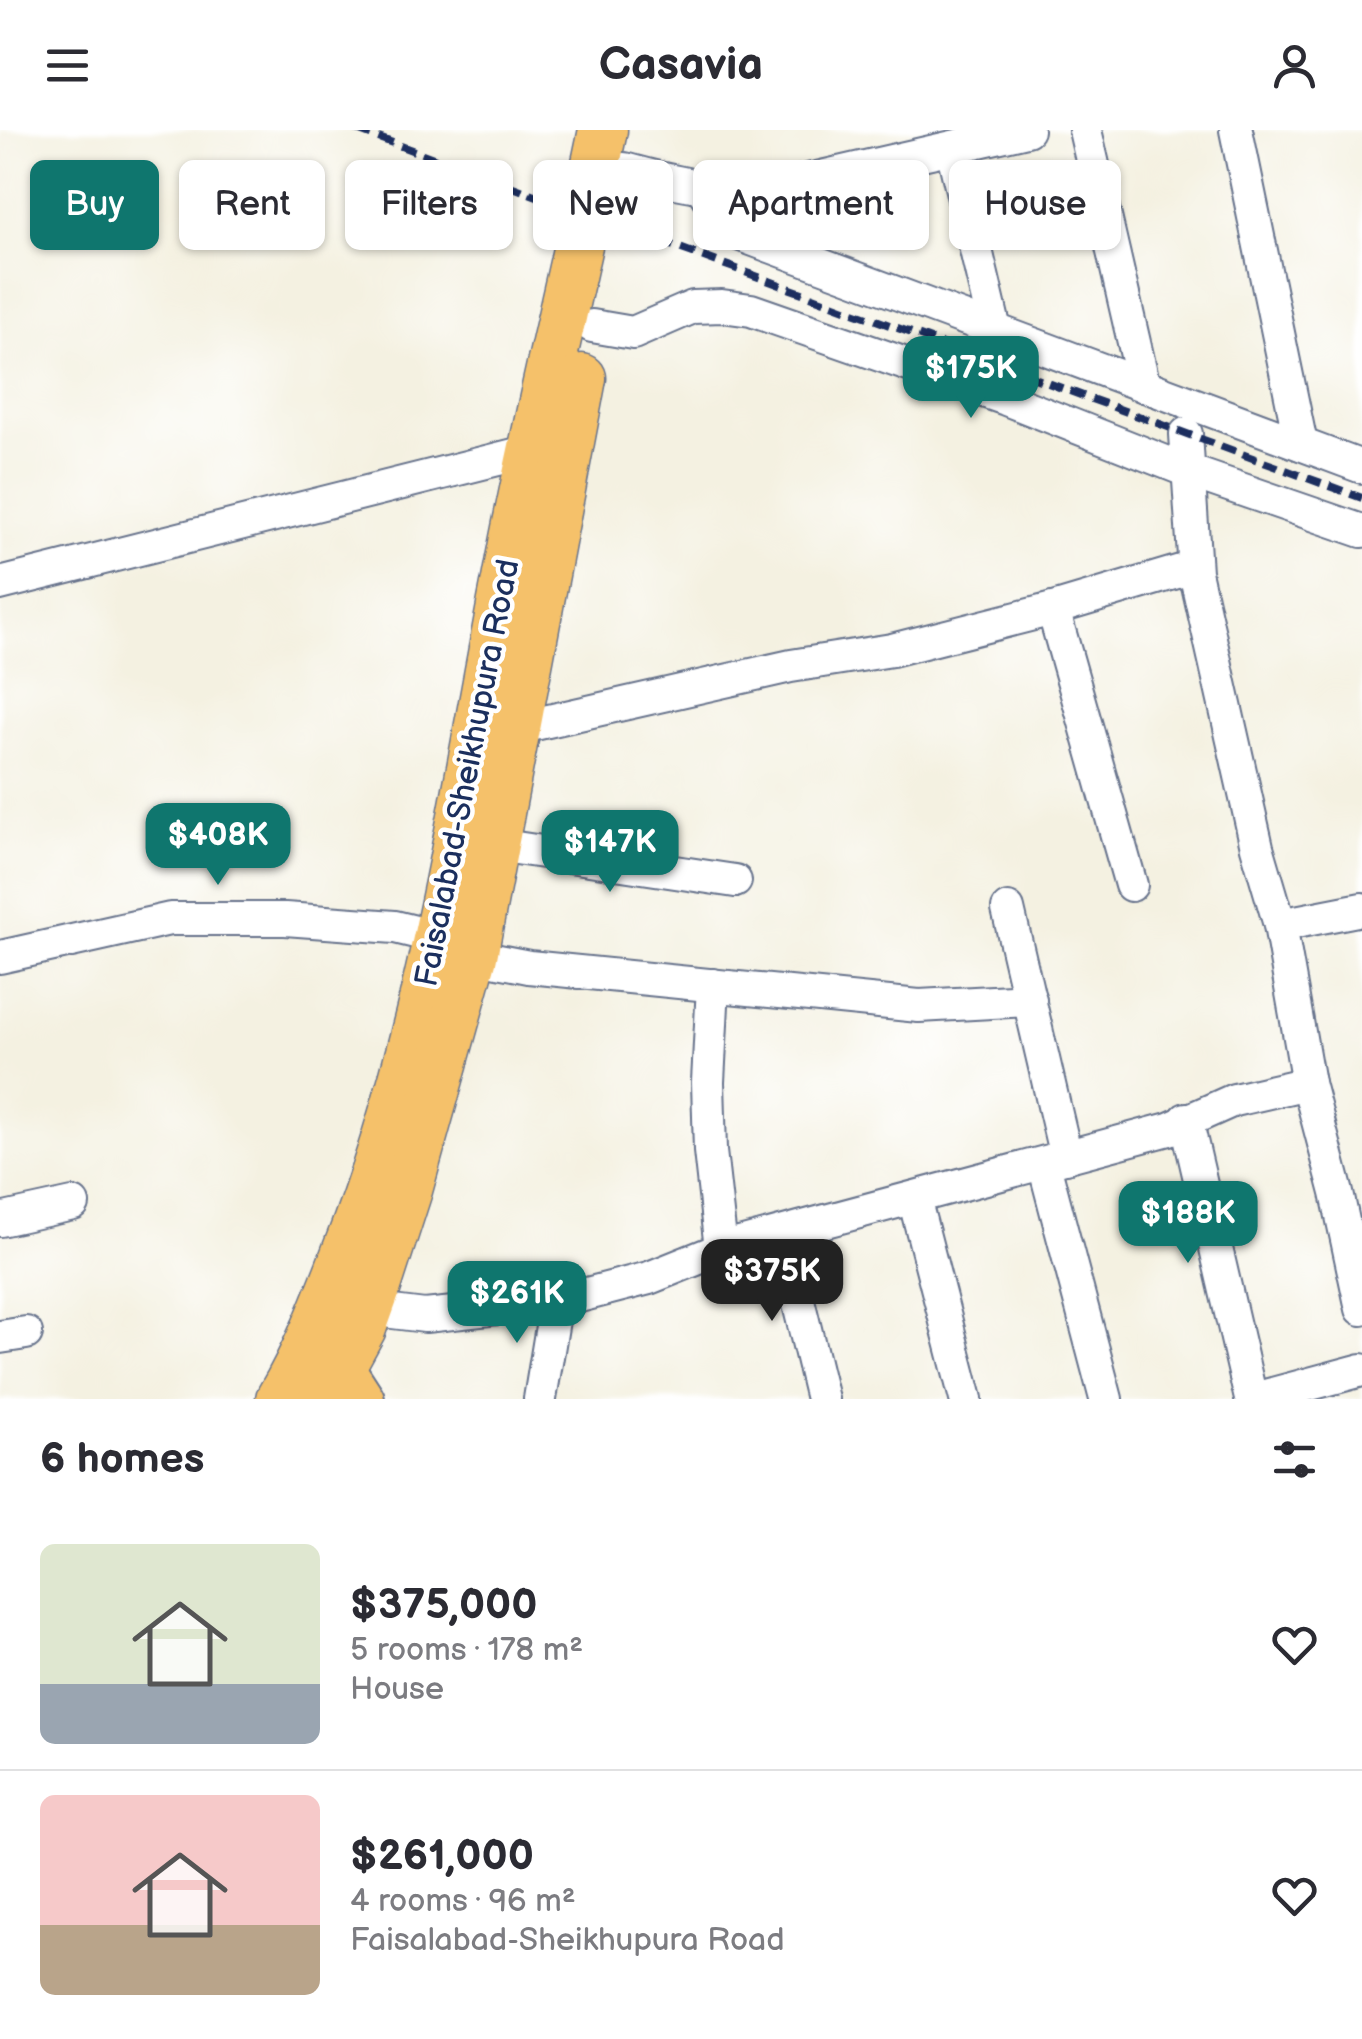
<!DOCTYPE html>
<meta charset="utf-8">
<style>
body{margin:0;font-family:"Balsamiq Sans",sans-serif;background:#f2f2f3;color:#2b2b33;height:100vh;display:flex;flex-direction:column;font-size:38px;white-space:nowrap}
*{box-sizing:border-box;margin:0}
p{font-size:32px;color:#7c7c81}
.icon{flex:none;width:55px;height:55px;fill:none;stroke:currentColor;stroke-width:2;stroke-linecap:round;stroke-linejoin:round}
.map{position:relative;height:1269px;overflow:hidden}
.drawer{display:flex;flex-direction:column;background:#fff;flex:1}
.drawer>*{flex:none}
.guide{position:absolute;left:30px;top:30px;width:1302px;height:90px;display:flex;gap:20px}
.price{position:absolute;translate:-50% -85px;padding:0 22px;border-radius:20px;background:#0f766e;color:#fff;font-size:32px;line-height:65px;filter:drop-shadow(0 2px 5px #0008)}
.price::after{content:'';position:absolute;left:50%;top:60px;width:30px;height:22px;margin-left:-15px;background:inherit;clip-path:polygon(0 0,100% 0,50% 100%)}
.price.active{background:#222;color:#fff}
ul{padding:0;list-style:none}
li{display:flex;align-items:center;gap:30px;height:250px;padding:0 40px}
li+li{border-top:2px solid #e1e1e2}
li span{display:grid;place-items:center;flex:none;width:280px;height:200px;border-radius:15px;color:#555}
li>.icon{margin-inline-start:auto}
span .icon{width:120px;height:120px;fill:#fffc;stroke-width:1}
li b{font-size:42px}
h2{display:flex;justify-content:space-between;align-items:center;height:120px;padding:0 40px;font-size:42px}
.pill{padding:0 35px;border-radius:15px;background:#fff;box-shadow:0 2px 8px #0004;font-size:35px;line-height:90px}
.pill.active{background:#0f766e;color:#fff}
header{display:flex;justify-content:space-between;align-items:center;height:130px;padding:0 40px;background:#fff;font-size:45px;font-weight:600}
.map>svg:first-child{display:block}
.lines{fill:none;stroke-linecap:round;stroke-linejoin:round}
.minor-casing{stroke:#67738c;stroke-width:36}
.major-casing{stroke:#67738c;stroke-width:46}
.highway-casing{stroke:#67738c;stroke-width:51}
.minor{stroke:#fff;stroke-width:32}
.major{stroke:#f5c16b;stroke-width:42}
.highway{stroke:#f5c16b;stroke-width:48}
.rail{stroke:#1b2f5e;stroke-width:8;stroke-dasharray:15 8;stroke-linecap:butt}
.labels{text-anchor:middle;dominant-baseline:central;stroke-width:9;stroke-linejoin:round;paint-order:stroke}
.street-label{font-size:32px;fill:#1b2f5e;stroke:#fff}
</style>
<header><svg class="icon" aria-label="menu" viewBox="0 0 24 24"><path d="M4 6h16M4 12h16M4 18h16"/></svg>Casavia<svg class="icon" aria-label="person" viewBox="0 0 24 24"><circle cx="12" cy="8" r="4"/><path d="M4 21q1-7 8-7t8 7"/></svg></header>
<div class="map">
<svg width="1362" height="1269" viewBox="0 0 1362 1269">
<rect width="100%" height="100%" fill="#fff"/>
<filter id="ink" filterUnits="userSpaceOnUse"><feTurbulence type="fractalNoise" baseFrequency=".01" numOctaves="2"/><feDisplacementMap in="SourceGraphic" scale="20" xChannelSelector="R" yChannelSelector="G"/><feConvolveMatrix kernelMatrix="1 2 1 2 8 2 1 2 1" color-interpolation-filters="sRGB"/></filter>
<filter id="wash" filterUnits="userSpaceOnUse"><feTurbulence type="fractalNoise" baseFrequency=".0048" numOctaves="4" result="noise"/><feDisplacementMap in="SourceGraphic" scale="40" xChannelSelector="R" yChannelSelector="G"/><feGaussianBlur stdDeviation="2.25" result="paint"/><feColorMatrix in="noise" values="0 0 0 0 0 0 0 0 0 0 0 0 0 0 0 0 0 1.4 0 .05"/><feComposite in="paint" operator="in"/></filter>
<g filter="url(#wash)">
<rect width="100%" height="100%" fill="#f4f1e1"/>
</g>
<g filter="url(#ink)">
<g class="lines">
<g class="minor-casing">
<g id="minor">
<path d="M1085,0L1144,256"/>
<path d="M1236,0L1301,314"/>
<path d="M952,18L995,200"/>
<path d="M624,39C671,52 715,62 764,60L1027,0"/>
<path d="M702,58L730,101L1362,337"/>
<path d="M592,196L633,203L693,177L722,176L751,180L1006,269L1188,341L1362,401"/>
<path d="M1186,304L1195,442L1257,717L1280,795L1308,953L1337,1063L1362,1179"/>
<path d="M0,454L534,320"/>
<path d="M1053,479L1131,755"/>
<path d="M513,599L791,536L892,520L1053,479L1194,437"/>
<path d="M496,715L735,751"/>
<path d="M1008,779L1066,1027"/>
<path d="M1280,795L1362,779"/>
<path d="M473,826L529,837L919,876L1030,870"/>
<path d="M0,827L170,789H285L395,797L436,807"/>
<path d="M713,855L708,952L710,1021L721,1119"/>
<path d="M1186,989L1251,1269"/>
<path d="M1044,1034L1106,1269"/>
<path d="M914,1068L966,1269"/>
<path d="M0,1090L73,1074"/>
<path d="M782,1104L822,1269"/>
<path d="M368,1179L425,1186L556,1172L649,1148L721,1119L1169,999L1234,970L1308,953"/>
<path d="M0,1207L26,1203"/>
<path d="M540,1269L556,1172"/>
<path d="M1254,1269L1362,1240"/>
</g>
</g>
<g class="major-casing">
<path id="major" d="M341,1235L363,1269"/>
</g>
<g class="highway-casing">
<g id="highway">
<path d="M280,1269C307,1223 326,1175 345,1125C430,909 462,677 506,450C534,299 572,150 603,0"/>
<path d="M323,1269L362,1198L377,1156L408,1060L473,826L582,248"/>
</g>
</g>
<use href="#minor" class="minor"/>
<use href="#major" class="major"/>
<use href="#highway" class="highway"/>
<path class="rail" d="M357,0L1362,368"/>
</g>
</g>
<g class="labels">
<g class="street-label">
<text transform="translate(468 643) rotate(-79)">Faisalabad-Sheikhupura Road</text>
</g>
</g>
</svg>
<b class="price" style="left:971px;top:291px">$175K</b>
<b class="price" style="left:218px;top:758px">$408K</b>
<b class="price" style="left:610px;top:765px">$147K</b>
<b class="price" style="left:1188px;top:1136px">$188K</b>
<b class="price active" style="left:772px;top:1194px">$375K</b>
<b class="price" style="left:517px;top:1216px">$261K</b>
<div class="guide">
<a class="pill active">Buy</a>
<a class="pill">Rent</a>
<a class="pill">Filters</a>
<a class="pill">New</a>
<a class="pill">Apartment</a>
<a class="pill">House</a>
</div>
</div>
<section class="drawer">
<h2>6 homes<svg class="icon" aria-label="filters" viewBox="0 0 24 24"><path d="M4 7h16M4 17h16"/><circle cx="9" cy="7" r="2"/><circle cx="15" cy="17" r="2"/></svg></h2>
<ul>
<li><span style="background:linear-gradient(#dfe7d0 70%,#9aa5b1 0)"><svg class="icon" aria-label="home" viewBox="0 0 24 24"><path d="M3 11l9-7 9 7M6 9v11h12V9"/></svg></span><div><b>$375,000</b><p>5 rooms · 178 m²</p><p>House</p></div><svg class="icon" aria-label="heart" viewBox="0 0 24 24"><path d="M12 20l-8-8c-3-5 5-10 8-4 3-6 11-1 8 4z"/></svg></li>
<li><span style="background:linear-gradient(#f6c9c9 65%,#b9a48a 0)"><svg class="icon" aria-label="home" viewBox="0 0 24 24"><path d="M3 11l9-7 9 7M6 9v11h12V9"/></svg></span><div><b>$261,000</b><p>4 rooms · 96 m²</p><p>Faisalabad-Sheikhupura Road</p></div><svg class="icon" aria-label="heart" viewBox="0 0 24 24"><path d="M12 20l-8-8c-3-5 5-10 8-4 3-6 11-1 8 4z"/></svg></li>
</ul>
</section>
